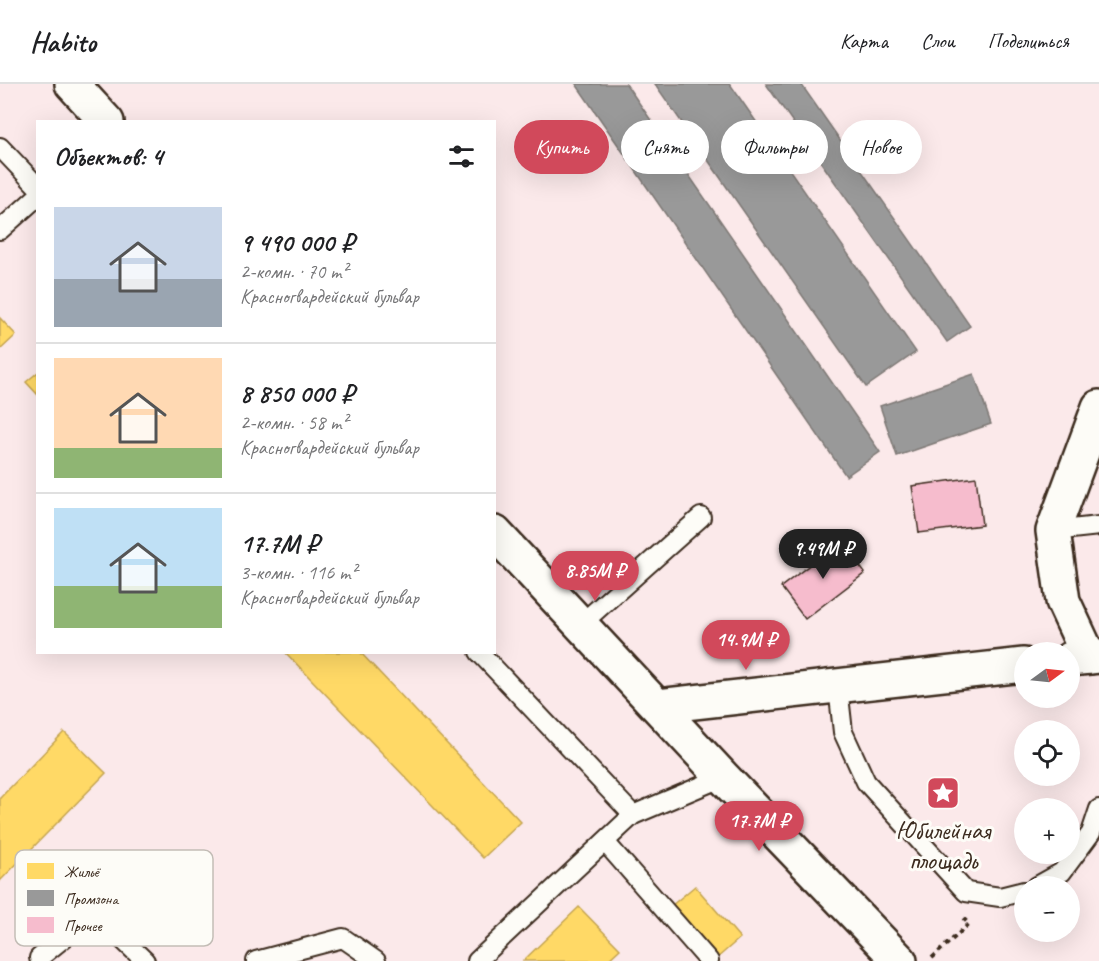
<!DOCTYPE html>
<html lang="ru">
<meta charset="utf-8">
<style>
body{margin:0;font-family:Caveat,sans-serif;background:#f6f6f6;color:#202124;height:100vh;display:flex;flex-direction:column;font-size:22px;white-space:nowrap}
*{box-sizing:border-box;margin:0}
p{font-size:20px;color:#757577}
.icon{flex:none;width:33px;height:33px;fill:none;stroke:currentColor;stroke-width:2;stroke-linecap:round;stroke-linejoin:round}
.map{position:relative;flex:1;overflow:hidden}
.side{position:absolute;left:36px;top:36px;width:460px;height:534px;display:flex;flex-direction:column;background:#fff;border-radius:0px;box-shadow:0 6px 24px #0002}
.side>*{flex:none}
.top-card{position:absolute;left:514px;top:36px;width:494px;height:54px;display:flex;gap:12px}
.needle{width:39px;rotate:75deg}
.tools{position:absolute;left:1014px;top:558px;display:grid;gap:12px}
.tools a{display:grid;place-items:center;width:66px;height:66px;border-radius:50%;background:#fff;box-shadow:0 6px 24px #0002;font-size:30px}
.price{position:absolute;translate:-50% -51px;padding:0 14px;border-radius:21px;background:#d1495b;color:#fff;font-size:20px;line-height:39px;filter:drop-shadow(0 2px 3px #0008)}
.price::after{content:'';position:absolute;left:50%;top:36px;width:18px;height:14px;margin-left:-9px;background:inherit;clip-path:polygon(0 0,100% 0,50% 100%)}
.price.current{background:#222;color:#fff}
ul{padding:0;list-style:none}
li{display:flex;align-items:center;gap:18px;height:150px;padding:0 18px}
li+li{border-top:2px solid #e0e0e0}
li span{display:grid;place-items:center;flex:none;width:168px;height:120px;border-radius:0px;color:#555}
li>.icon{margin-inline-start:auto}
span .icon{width:72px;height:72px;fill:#fffc;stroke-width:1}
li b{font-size:26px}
h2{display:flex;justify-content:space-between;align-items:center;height:72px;padding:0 18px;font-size:26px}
.pill{padding:0 21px;border-radius:27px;background:#fff;box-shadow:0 6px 24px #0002;font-size:21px;line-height:54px}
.pill.current{background:#d1495b;color:#fff}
header{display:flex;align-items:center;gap:36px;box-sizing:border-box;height:84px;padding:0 30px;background:#fff;border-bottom:2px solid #e0e0e0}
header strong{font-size:28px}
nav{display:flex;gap:33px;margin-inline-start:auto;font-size:21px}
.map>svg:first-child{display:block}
.homes{fill:#ffd966;stroke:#c4a450;stroke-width:1.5}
.industry{fill:#999;stroke:#7d7874;stroke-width:1.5}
.building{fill:#f6bccd;stroke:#3b2a1e;stroke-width:1.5}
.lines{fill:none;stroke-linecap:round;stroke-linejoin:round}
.service-casing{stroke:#3b2a1e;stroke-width:22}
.minor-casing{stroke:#3b2a1e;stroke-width:38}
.tertiary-casing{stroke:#3b2a1e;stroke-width:38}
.path{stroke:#3b2a1e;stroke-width:4;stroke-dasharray:4.5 4.5;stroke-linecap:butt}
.service{stroke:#fdfcf7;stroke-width:18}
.minor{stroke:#fdfcf7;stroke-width:33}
.tertiary{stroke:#fdfcf7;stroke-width:33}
.labels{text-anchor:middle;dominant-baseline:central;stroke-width:6;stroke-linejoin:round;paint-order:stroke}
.poi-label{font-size:26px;fill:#3b2a1e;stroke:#fdfcf7}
.key{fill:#fdfcf7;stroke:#c3bdb6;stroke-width:1.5}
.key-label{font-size:16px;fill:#3b2a1e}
</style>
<header>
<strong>Habito</strong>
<nav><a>Карта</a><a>Слои</a><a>Поделиться</a></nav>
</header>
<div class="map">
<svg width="1099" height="877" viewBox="0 0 1099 877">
<rect width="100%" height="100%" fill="#fbe9ea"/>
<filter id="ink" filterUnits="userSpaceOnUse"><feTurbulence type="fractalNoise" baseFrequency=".0167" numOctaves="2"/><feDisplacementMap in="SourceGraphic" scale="12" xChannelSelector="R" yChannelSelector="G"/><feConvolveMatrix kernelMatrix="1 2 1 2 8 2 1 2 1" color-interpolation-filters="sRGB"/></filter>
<g filter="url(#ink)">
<g class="homes">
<path d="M0,234L16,251L0,266Z"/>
<path d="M38,288V311L26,298Z"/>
<path d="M285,568H360L521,738L483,774Z"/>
<path d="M64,648L106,689L0,797V714Z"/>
<path d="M695,802L740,854L716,875L671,822Z"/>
<path d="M579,823L620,865L607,877H523Z"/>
</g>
<g class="industry">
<path d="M576,0H626L880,368L846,392Z"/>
<path d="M655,0H730L916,268L866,303Z"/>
<path d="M766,0H801L970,242L947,258Z"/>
<path d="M974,290L991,340L897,372L880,322Z"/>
</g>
<g class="building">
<path d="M976,393L982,441L919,449L912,402Z"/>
<path d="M841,457L865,489L805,535L781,503Z"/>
</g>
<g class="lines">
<g class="service-casing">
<g id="service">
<path d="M0,63L38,103"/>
<path d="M0,146L38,112"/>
<path d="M1053,447L1099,442"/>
<path d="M581,540L701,433"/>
<path d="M479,568L633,731L723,693"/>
<path d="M838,603L843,648L866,698L966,808L1000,813L1024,807"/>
<path d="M605,758L709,877"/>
<path d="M1037,802L1062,788L1091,749L1099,725"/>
<path d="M39,874L95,829L145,877"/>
<path d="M256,877L343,854L376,877"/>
<path d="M477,877L633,731"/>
</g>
</g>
<g class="minor-casing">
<path id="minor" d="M1089,573L1063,517L1053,447L1099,323"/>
</g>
<g class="tertiary-casing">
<g id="tertiary">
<path d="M72,0L107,38"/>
<path d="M495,449L723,693L900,877"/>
<path d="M1070,575L1099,572"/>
<path d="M658,622L1024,581"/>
</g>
</g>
<path class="path" d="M932,874L969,840L961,832"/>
<use href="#service" class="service"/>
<use href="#minor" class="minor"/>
<use href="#tertiary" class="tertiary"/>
</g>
</g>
<defs>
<g id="sight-square" transform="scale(1.725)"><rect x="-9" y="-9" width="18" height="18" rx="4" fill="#d1495b" stroke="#fdfcf7"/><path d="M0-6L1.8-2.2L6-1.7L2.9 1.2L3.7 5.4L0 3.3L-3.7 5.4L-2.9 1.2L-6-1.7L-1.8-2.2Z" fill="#fff"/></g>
</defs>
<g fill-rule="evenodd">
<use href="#sight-square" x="943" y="709"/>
</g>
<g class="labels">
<g class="poi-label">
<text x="943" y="746">Юбилейная<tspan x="943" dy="30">площадь</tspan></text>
</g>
</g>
<rect x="15" y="766" width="198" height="96" rx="9" class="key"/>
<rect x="27" y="779" width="27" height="16" fill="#ffd966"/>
<rect x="27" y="806" width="27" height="16" fill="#999"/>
<rect x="27" y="833" width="27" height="16" fill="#f6bccd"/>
<g class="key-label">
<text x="64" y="793">Жильё</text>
<text x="64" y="820">Промзона</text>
<text x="64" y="847">Прочее</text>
</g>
</svg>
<div class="tools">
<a><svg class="needle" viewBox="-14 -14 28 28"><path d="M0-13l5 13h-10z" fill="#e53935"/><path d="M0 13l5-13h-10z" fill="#757577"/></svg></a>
<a><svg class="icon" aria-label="locate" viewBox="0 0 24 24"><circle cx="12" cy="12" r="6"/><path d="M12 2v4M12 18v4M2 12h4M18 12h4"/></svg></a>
<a>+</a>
<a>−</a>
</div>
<b class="price current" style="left:823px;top:496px">9.49M ₽</b>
<b class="price" style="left:595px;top:518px">8.85M ₽</b>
<b class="price" style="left:746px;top:587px">14.9M ₽</b>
<b class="price" style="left:759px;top:768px">17.7M ₽</b>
<div class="top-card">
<a class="pill current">Купить</a>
<a class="pill">Снять</a>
<a class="pill">Фильтры</a>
<a class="pill">Новое</a>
</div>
<section class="side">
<h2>Объектов: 4<svg class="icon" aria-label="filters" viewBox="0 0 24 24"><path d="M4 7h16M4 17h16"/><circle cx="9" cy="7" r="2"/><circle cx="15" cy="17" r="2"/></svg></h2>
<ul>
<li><span style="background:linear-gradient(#c9d6e8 60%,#9aa5b1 0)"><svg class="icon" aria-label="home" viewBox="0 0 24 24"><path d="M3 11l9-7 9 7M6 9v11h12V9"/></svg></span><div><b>9 490 000 ₽</b><p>2-комн. · 70 m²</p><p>Красногвардейский бульвар</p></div></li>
<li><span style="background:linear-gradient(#ffd9b3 75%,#8fb573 0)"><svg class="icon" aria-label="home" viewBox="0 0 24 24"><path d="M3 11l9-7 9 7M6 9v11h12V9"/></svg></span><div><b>8 850 000 ₽</b><p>2-комн. · 58 m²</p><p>Красногвардейский бульвар</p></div></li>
<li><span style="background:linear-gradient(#bfe0f5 65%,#8fb573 0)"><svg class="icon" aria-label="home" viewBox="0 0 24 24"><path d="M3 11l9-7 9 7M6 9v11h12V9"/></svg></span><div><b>17.7M ₽</b><p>3-комн. · 116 m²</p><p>Красногвардейский бульвар</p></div></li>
</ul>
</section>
</div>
